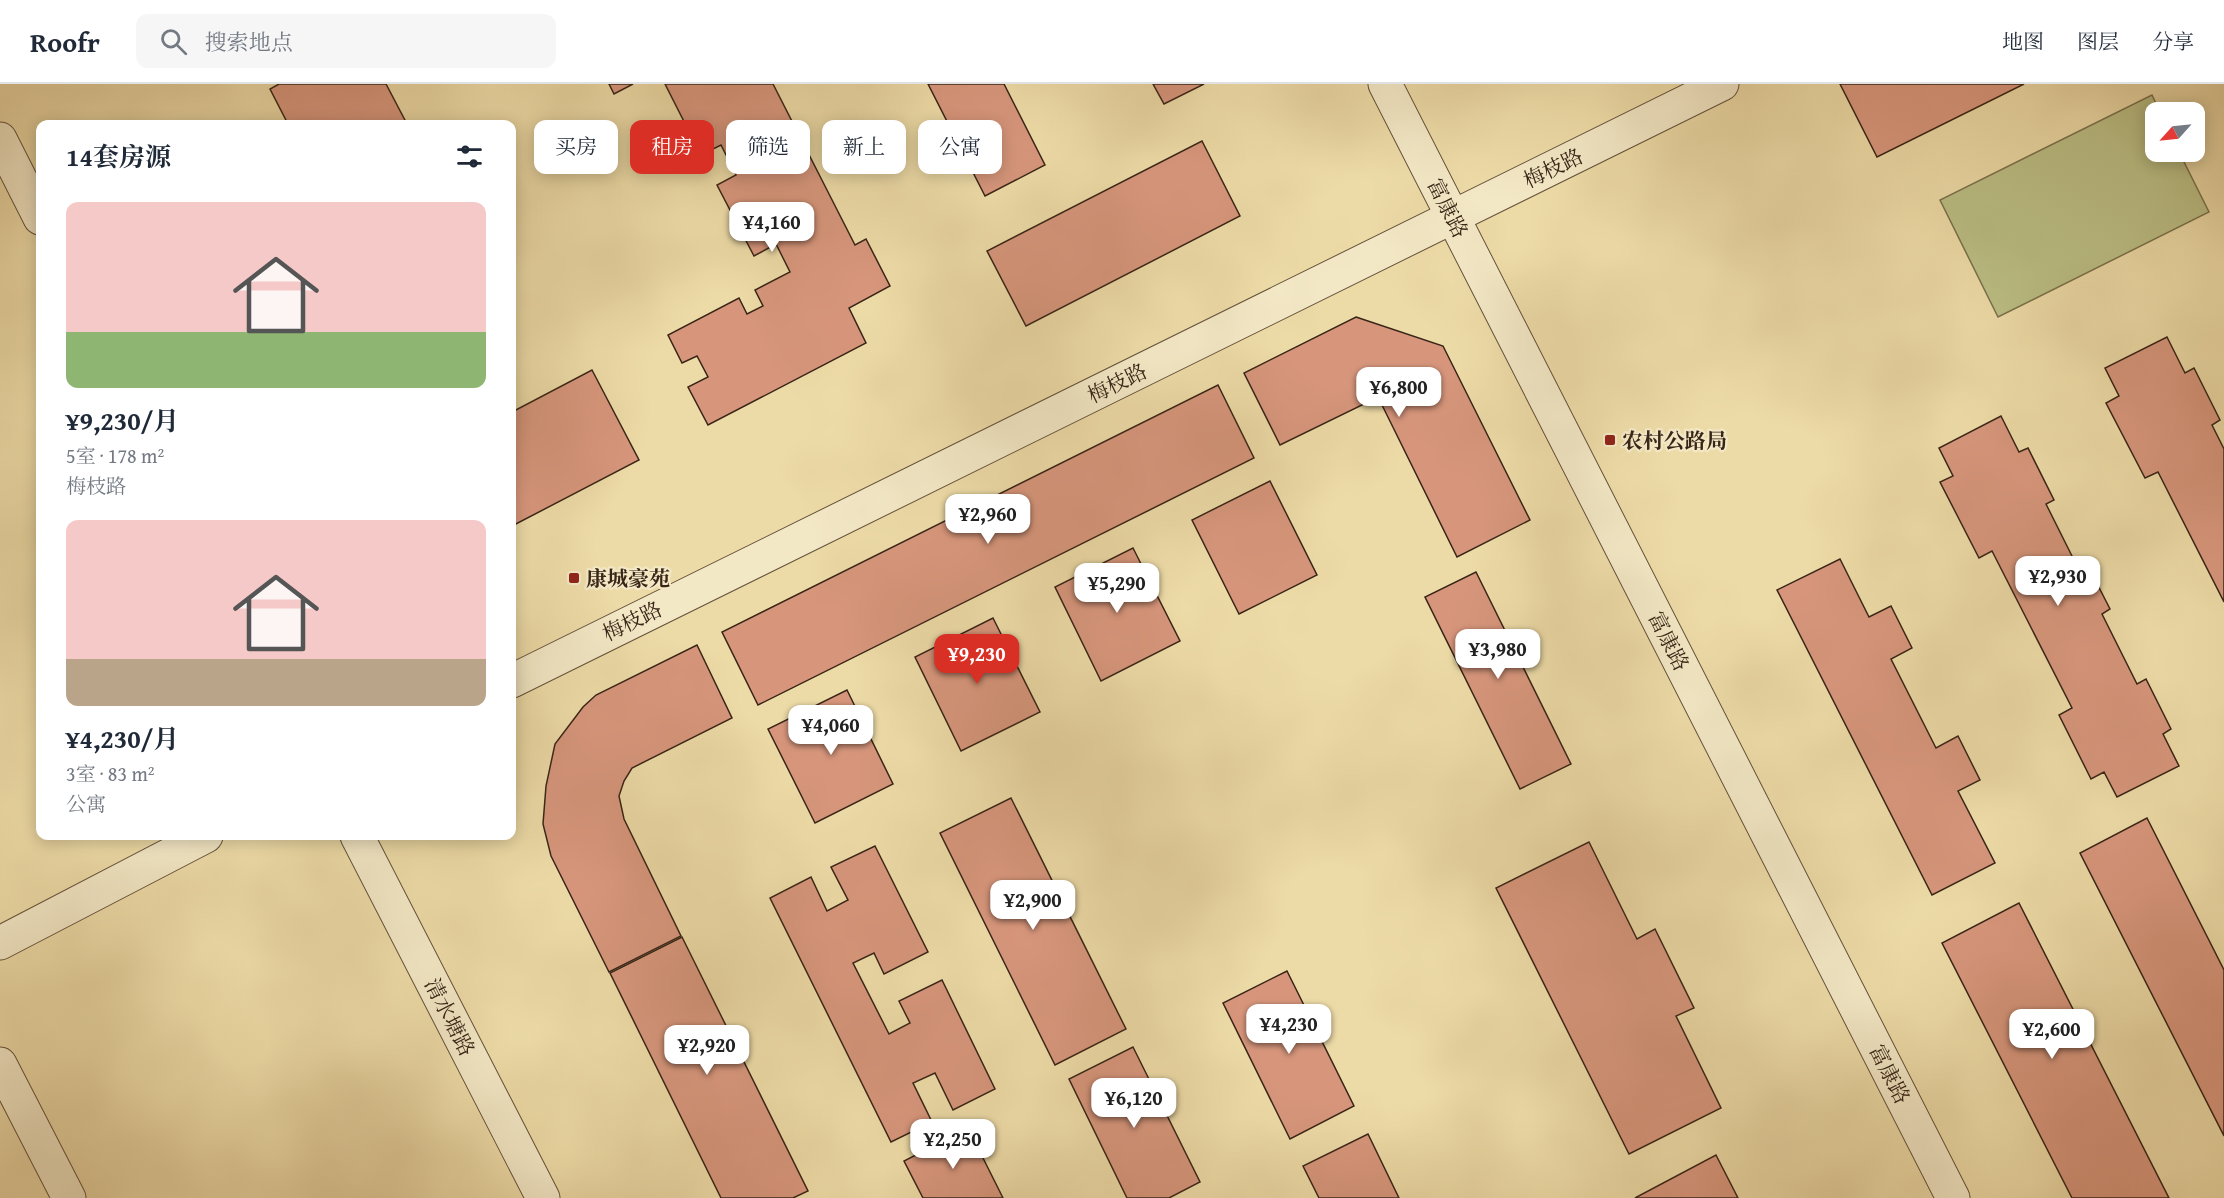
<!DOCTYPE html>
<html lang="zh">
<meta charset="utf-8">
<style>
body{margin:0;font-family:"Gentium Book Plus","Noto Serif SC",serif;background:#f6f6f7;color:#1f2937;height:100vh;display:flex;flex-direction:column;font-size:22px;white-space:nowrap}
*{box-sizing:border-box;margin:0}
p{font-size:20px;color:#747a83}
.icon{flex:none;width:33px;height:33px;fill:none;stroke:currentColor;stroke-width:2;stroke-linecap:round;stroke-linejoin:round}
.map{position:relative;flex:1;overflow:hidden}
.drawer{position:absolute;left:36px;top:36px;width:480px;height:720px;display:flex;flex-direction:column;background:#fff;border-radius:12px;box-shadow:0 3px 15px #0003}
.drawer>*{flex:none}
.banner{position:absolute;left:534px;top:36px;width:570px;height:54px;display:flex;gap:12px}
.needle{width:39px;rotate:243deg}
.fabs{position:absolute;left:2145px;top:18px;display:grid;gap:12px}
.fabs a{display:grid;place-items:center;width:60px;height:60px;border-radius:12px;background:#fff;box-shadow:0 3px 15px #0003;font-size:30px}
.price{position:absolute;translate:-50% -51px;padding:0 14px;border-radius:12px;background:#fff;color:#222;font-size:20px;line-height:39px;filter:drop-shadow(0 2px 3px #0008)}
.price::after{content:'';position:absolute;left:50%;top:36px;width:18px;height:14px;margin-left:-9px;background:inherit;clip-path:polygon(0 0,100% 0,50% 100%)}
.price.selected{background:#d93025;color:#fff}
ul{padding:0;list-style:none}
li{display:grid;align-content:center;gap:12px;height:318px;padding:0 30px}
li span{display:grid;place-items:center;height:186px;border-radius:12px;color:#555}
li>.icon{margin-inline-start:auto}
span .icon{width:108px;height:108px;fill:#fffc;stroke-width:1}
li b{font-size:26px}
h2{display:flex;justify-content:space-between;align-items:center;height:72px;padding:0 30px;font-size:26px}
.chip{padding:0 21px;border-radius:12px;background:#fff;box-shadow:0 3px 15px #0003;font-size:21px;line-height:54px}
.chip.selected{background:#d93025;color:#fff}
header{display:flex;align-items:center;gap:36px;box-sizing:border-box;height:84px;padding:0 30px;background:#fff;border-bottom:2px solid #e0e1e3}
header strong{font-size:28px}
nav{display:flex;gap:33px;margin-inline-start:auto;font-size:21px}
.search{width:420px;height:54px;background:#f6f6f7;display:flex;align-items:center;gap:15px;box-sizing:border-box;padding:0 21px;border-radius:12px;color:#747a83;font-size:22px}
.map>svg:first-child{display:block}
.green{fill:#bbbf85;stroke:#7a724e;stroke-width:1.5}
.building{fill:#d7967c;stroke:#382517;stroke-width:1.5}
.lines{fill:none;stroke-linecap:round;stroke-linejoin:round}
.minor-casing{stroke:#65523b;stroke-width:35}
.minor{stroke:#f3e8c6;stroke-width:33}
.poi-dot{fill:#8f2418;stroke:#f3e8c6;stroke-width:2}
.labels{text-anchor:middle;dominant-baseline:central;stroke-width:4.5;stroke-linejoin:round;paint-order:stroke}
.street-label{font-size:21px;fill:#382517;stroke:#f3e8c6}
.poi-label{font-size:21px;font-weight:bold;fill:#382517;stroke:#f3e8c6;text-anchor:start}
</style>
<header>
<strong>Roofr</strong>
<div class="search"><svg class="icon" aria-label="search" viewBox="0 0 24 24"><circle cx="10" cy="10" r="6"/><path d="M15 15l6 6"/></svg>搜索地点</div>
<nav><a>地图</a><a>图层</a><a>分享</a></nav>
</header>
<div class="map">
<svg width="2224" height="1114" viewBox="0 0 2224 1114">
<rect width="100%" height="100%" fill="#eddba7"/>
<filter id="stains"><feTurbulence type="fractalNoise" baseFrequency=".00333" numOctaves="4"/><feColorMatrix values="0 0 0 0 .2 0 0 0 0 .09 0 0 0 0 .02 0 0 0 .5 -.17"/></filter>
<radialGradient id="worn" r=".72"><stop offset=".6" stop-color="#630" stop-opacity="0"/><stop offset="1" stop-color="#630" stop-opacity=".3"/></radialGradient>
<path class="green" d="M2152,11L2160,28H2156V68H2179L2209,128L1998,233L1940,116Z"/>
<g class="building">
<path d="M279,0H386L407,40H288L270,5Z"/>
<path d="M609,0H633L614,10Z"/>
<path d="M665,0H773L855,161L866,155L890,202L849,224L866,259L708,341L688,303L708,293L697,272L682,279L668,251L739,214L747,230L763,222L755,206L790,188L776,160L754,172L717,101L736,91L721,61L701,71Z"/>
<path d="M928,0H1004L1045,81L985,112Z"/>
<path d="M1153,0H1204L1164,20Z"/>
<path d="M1840,0H2024L1877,73Z"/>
<path d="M1202,57L1240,132L1026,242L987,167Z"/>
<path d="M1356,233L1443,262L1530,436L1457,473L1382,321L1370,317L1280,361L1244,289Z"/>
<path d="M2167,253L2185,289L2194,284L2220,336L2212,341L2224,365V518L2158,388L2145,394L2106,319L2119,312L2105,284Z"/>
<path d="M592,286L639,376L512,442V328Z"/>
<path d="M1218,301L1254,374L758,621L722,548Z"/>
<path d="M2001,332L2019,368L2028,364L2054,416L2046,420L2079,486L2088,482L2110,525L2102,530L2137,600L2146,595L2171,645L2163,650L2179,682L2117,713L2104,688L2091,695L2059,631L2072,624L1992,467L1979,474L1940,398L1953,392L1939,364Z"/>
<path d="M1270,397L1317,491L1239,530L1192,436Z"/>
<path d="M1133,464L1180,557L1101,597L1055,503Z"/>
<path d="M1840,475L1869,533L1891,522L1912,564L1891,575L1936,664L1958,652L1980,696L1958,707L1995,779L1932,811L1777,506Z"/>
<path d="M1476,488L1571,680L1520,705L1425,513Z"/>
<path d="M993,534L1040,628L961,667L915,573Z"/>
<path d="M697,561L732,634L632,684L624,697L619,712L624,735L681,852L609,888L551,772L543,740L546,702L555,660L583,623L596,611Z"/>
<path d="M847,606L893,700L815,739L768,645Z"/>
<path d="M1011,714L1126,945L1055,981L940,749Z"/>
<path d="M2147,734L2224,886V1052L2080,769Z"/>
<path d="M1589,758L1637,855L1655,845L1694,924L1676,932L1721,1024L1629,1070L1496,804Z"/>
<path d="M875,762L928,868L884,890L874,869L853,879L889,950L910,939L899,917L942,896L995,1005L953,1026L935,989L913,999L932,1038L891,1058L770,814L811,793L827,827L848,816L831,783Z"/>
<path d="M2019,819L2169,1114H2072L1942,859Z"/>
<path d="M682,853L808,1107L793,1114H721L610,889Z"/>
<path d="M1287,887L1354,1022L1290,1055L1223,919Z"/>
<path d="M1133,963L1200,1098L1169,1114H1127L1069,995Z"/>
<path d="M968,1044L1003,1114H923L904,1077Z"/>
<path d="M1368,1050L1399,1114H1319L1303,1082Z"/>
<path d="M1716,1071L1738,1114H1635Z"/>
</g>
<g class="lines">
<g class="minor-casing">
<g id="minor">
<path d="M1385,0L1953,1114"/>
<path d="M0,55L40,134"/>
<path d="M512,597L1722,0"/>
<path d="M357,752L543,1114"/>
<path d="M0,859L206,752"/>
<path d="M0,980L69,1114"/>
</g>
</g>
<use href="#minor" class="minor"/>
</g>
<g class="poi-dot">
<rect x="1604" y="350" width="12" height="12" rx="3"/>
<rect x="568" y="488" width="12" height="12" rx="3"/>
</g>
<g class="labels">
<g class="street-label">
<text transform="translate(1553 84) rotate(-26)">梅枝路</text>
<text transform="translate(1448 124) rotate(63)">富康路</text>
<text transform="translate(1117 299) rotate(-26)">梅枝路</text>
<text transform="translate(632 537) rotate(-26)">梅枝路</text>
<text transform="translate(1669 557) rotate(63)">富康路</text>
<text transform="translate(450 933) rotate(63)">清水塘路</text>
<text transform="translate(1890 990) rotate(63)">富康路</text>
</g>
<g class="poi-label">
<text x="1622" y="356">农村公路局</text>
<text x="586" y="494">康城豪苑</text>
</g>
</g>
<rect width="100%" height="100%" filter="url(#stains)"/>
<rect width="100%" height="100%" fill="url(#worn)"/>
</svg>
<div class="fabs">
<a><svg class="needle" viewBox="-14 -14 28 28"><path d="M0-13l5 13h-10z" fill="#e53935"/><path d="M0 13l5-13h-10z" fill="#747a83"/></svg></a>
</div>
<b class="price" style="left:772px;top:169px">¥4,160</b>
<b class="price" style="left:1399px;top:334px">¥6,800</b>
<b class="price" style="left:988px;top:461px">¥2,960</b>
<b class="price" style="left:2058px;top:523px">¥2,930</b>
<b class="price" style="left:1117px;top:530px">¥5,290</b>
<b class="price" style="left:1498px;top:596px">¥3,980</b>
<b class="price selected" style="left:977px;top:601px">¥9,230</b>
<b class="price" style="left:831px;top:672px">¥4,060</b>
<b class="price" style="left:1033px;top:847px">¥2,900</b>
<b class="price" style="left:1289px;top:971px">¥4,230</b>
<b class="price" style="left:2052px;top:976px">¥2,600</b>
<b class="price" style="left:707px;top:992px">¥2,920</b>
<b class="price" style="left:1134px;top:1045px">¥6,120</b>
<b class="price" style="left:953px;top:1086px">¥2,250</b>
<div class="banner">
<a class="chip">买房</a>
<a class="chip selected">租房</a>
<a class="chip">筛选</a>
<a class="chip">新上</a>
<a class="chip">公寓</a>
</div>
<section class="drawer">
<h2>14套房源<svg class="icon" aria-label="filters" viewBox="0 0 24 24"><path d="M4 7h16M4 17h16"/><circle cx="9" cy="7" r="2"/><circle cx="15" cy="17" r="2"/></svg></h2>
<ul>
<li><span style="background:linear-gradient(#f6c9c9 70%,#8fb573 0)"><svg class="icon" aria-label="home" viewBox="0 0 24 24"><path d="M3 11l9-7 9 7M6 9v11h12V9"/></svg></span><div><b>¥9,230/月</b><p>5室 · 178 m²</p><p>梅枝路</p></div></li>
<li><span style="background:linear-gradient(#f6c9c9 75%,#b9a48a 0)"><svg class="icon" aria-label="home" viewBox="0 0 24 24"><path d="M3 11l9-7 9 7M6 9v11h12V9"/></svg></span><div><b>¥4,230/月</b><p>3室 · 83 m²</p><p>公寓</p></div></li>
</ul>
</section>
</div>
